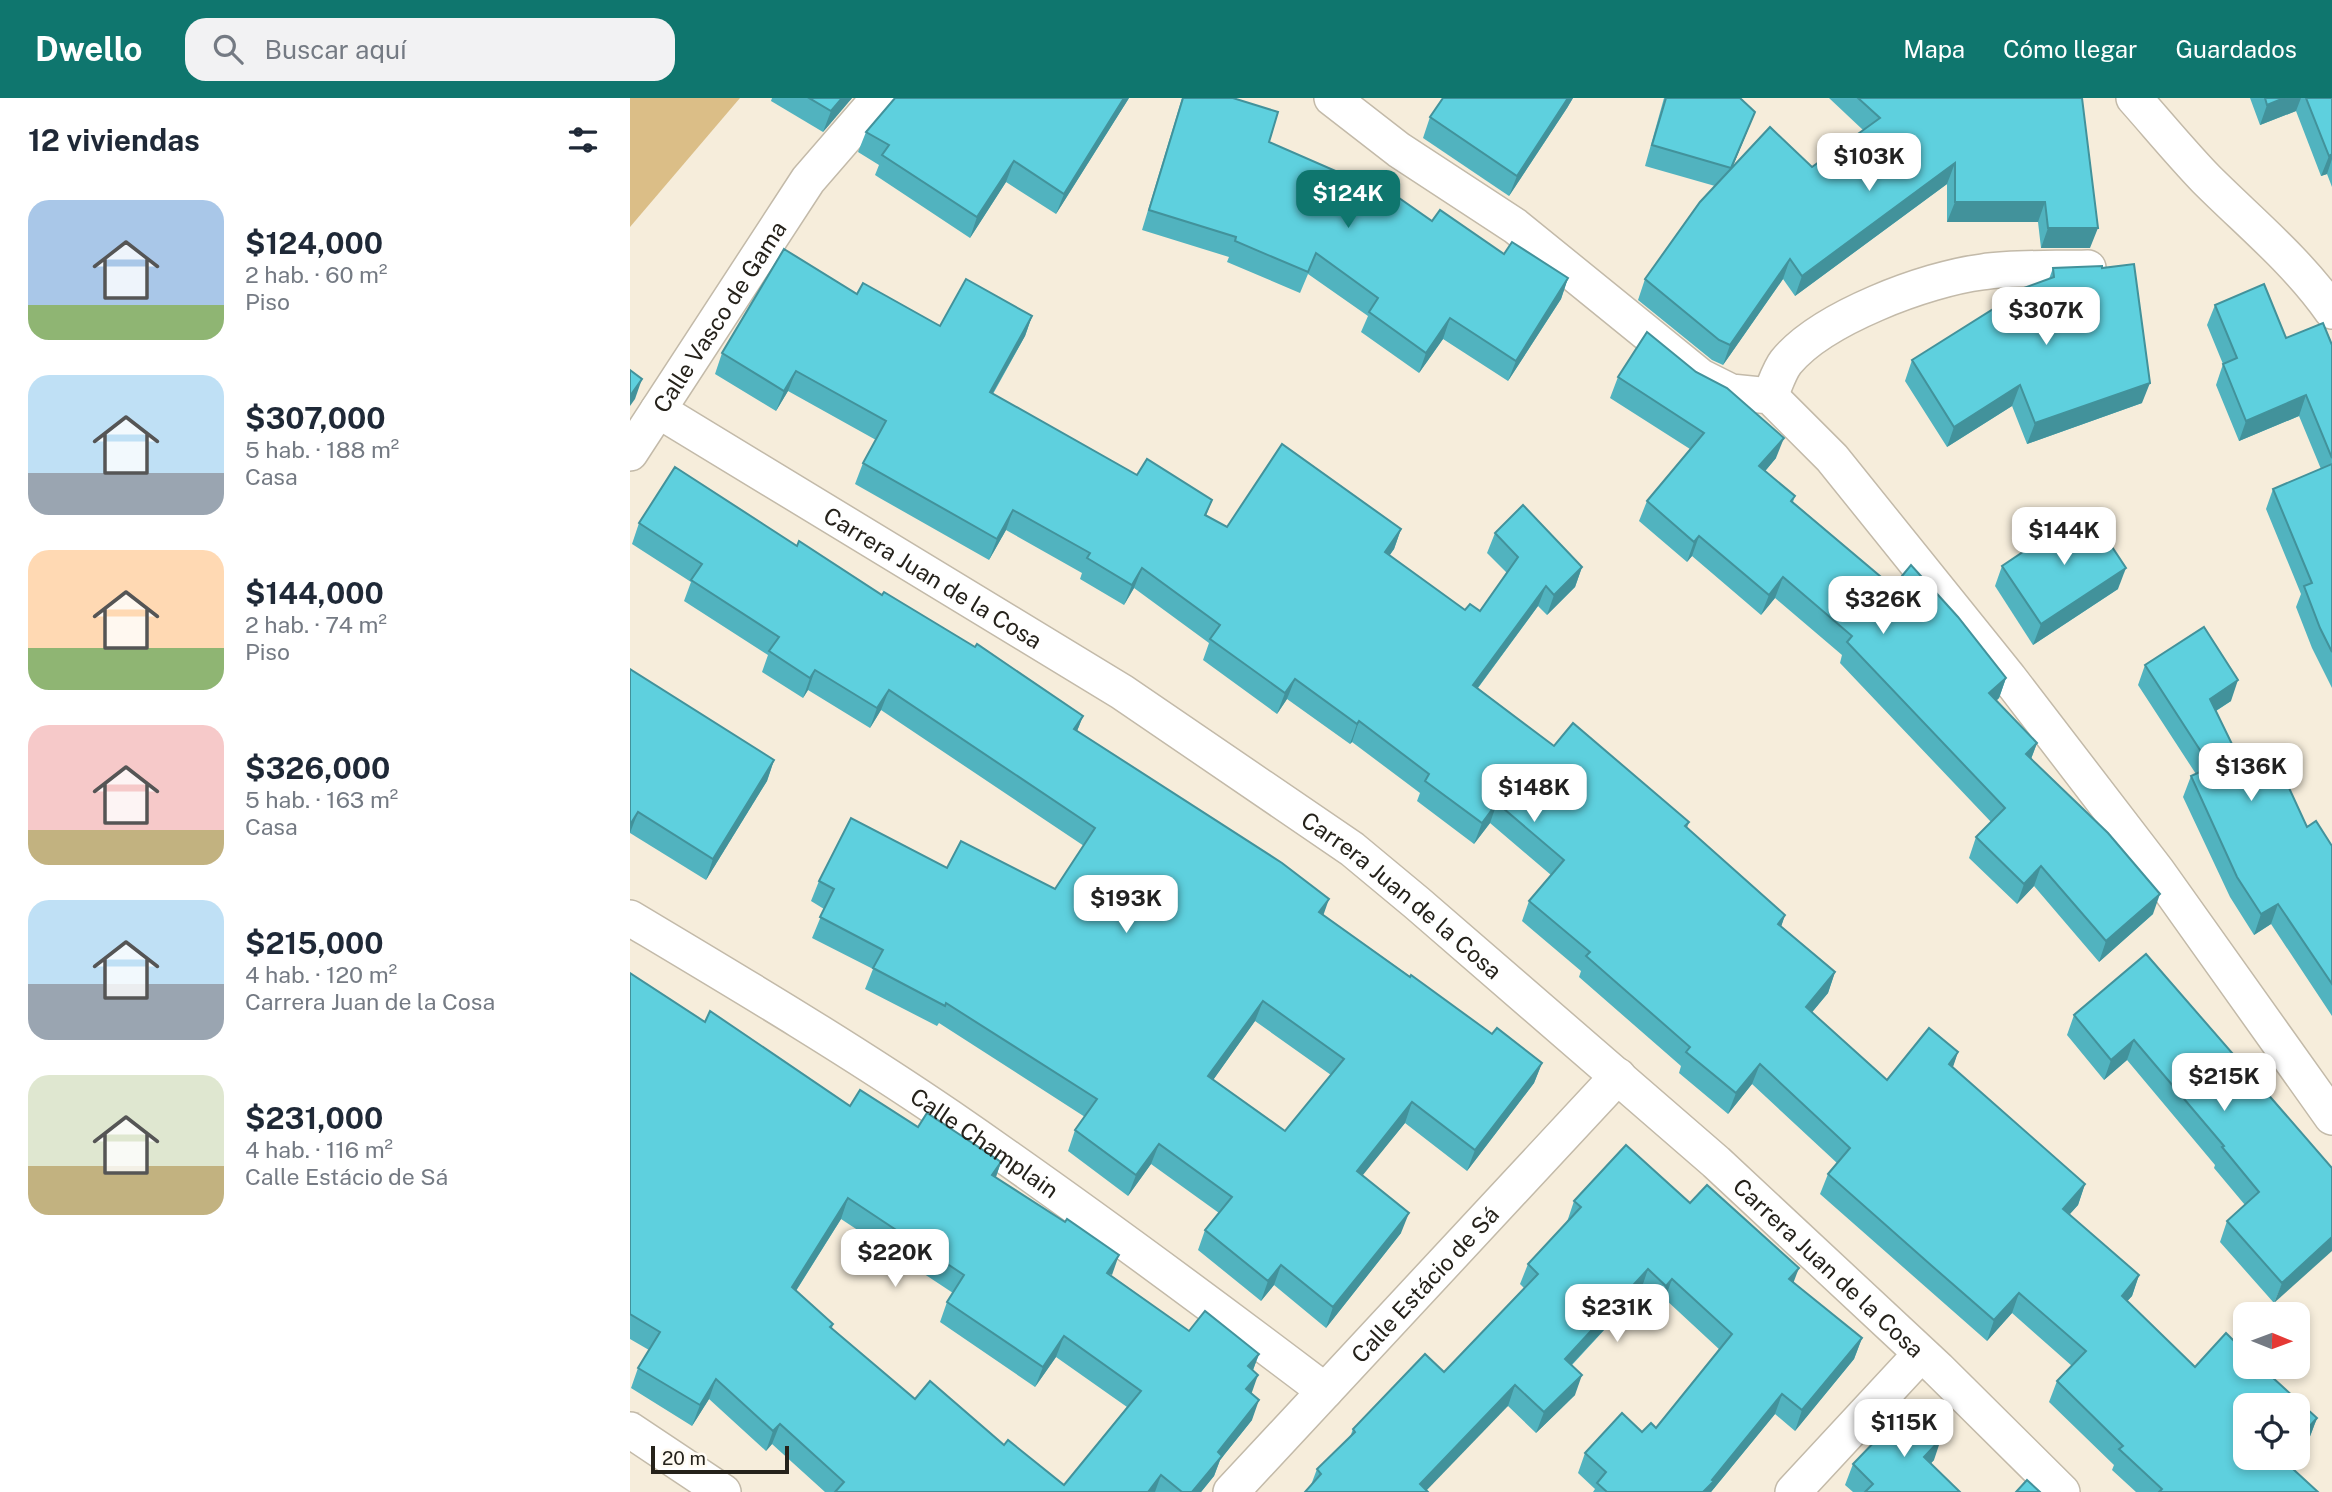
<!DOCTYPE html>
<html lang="es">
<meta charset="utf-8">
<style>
body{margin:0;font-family:"Public Sans",sans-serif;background:#f2f2f3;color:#1f2937;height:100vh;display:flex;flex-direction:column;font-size:26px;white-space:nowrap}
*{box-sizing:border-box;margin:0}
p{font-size:23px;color:#747a83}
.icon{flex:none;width:38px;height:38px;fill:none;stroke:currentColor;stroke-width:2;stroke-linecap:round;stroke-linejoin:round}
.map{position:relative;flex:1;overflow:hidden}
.panel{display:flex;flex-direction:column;background:#fff;width:630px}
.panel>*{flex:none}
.needle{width:46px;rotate:91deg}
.fabs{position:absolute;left:1603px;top:1204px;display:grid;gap:14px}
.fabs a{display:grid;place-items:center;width:77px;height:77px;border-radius:14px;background:#fff;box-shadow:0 4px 10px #0003;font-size:35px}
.scale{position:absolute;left:21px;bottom:18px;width:138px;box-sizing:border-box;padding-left:7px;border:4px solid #25221b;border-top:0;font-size:19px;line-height:24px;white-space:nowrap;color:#25221b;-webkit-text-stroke:5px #fffbf3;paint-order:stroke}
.price{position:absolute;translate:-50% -60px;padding:0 16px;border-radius:14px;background:#fff;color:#222;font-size:23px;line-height:46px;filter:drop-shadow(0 2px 4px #0008)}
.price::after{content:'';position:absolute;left:50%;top:42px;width:21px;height:16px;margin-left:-10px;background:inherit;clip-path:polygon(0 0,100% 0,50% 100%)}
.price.current{background:#0f766e;color:#fff}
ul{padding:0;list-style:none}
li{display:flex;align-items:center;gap:21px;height:175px;padding:0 28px}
li span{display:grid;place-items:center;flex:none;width:196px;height:140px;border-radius:21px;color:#555}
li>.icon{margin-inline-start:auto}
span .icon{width:84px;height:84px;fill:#fffc;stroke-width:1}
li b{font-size:30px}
h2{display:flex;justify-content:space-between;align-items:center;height:84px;padding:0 28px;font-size:30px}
header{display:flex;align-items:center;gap:42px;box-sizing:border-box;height:98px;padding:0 35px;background:#0f766e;color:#fff}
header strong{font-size:33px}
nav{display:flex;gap:38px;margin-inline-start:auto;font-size:24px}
.search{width:490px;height:63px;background:#f2f2f3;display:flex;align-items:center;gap:18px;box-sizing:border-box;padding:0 24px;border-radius:21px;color:#747a83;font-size:26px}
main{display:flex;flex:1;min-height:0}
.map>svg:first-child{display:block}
.green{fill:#dbbe87}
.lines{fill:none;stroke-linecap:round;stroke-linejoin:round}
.street-casing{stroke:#c3baa9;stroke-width:38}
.street{stroke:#fff;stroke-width:35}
.wall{fill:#51b3bf;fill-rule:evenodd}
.shaded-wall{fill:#42929b}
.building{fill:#5ed0de;stroke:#42929b;stroke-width:2;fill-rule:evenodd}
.labels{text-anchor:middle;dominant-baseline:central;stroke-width:5;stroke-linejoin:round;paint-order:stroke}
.street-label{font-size:23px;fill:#25221b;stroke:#fffbf3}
</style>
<header>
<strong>Dwello</strong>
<div class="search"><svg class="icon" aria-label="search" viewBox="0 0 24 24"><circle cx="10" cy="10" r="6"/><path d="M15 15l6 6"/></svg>Buscar aquí</div>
<nav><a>Mapa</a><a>Cómo llegar</a><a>Guardados</a></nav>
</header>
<main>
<section class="panel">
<h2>12 viviendas<svg class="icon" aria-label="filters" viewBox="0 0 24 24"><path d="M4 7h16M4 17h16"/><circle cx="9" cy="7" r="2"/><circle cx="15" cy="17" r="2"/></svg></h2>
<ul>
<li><span style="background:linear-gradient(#a9c7e8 75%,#8fb573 0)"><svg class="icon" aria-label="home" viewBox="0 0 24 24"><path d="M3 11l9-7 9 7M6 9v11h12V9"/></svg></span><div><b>$124,000</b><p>2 hab. · 60 m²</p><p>Piso</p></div></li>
<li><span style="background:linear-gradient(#bfe0f5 70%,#9aa5b1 0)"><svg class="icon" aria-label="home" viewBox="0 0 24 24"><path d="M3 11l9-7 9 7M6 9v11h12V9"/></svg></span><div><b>$307,000</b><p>5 hab. · 188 m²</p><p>Casa</p></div></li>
<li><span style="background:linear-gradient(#ffd9b3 70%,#8fb573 0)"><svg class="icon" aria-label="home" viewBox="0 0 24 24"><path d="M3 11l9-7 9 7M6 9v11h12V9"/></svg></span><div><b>$144,000</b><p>2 hab. · 74 m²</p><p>Piso</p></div></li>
<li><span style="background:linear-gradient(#f6c9c9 75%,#c2b280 0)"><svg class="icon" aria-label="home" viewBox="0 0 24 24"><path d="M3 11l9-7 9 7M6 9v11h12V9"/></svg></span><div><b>$326,000</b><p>5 hab. · 163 m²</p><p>Casa</p></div></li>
<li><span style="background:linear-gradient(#bfe0f5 60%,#9aa5b1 0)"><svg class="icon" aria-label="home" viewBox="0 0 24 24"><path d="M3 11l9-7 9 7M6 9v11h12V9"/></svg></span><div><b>$215,000</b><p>4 hab. · 120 m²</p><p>Carrera Juan de la Cosa</p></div></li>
<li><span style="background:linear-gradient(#dfe7d0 65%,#c2b280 0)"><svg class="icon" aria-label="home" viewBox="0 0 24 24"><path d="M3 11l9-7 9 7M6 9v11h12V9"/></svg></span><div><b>$231,000</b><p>4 hab. · 116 m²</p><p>Calle Estácio de Sá</p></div></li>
</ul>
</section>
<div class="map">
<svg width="1702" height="1394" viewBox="0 0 1702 1394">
<rect width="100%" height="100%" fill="#f6eddb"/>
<path class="green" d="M0,0H110L0,129Z"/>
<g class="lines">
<g class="street-casing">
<g id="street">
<path d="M702,0L769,52L885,128L1071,279L1101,294L1140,298L1202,360L1379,580L1527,773L1702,1019"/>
<path d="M1504,0C1528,27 1551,55 1576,81C1619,124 1667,163 1702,213"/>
<path d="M1140,298C1145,287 1149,273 1156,264C1192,220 1296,181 1352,174C1386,169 1423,171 1458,170"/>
<path id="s1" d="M28,312L492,594L722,751L787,805L1086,1064L1308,1271L1432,1394"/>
<path id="s2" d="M0,355L178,82L249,0"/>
<path id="s3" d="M0,820C107,884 215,948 319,1019C447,1107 571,1199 695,1293"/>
<path d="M0,1332L93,1394"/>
<path id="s4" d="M601,1394L988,978"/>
<path d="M1163,1394L1291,1256"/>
</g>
</g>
<use href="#street" class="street"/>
</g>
<g class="wall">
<path d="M142,0H222L193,34L141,3Z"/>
<path d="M499,0L426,116L376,84L340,140L245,77L249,67L228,54L236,34Z"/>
<path d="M552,0H603L639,44L802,123L874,156L938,180L931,201L878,283L813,241L789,275L731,234L738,218L678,176L670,195L597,164L599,159L512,132Z"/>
<path d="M813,0H943L937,10L879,98L793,40L800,19Z"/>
<path d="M1034,0H1110L1125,14L1102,70L1182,69L1233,32L1199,0H1452L1460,150H1411L1408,124H1317V86L1165,198L1153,181L1093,267L1082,262L1008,202L1015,181L1085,88L1015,68Z"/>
<path d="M1620,0H1702V89L1697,76L1691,78L1666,13L1630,27Z"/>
<path d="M154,151L227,196L233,185L310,228L336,181L402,218L395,238L363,296L507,377L517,361L582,402L576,418L597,429L652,346L771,431L764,451L759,458L835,512L840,506L850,513L877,475L857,455L865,435L893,407L952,469L945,489L917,517L908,508L848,590L924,648L943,625L1059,724L1057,730L1155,817L1151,828L1205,874L1198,895L1182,914L1257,982L1299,930L1328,954L1322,970L1455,1086L1448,1107L1439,1116L1509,1177L1502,1198L1497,1203L1565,1269L1596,1235L1615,1254V1269H1631L1687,1320L1679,1341L1668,1353V1307H1615V1360H1662L1657,1365L1688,1394H1506L1482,1372L1484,1367L1419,1304L1427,1283L1442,1268L1382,1215L1357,1243L1190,1096L1198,1076L1207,1065L1122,986L1098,1016L1049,975L1051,968L949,879L951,873L892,823L899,803L921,777L860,725L844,746L787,703L790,695L722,644L720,646L657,601L647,616L573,562L579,545L504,490L494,507L450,481L452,475L376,432L359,462L225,386L233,365L246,342L158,293L146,313L85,276L92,255Z"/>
<path d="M1423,170L1512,305L1397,346L1382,308L1317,349L1275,283L1282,262L1365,210L1369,199L1419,181Z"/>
<path d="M1585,207L1656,240L1702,247V590L1682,550L1666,509L1671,496L1636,411L1643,391L1691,371L1669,318L1609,343L1586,287L1593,266L1577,227Z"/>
<path d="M988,279L1146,360L1135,373L1165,398L1163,404L1263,489L1376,580L1369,600L1366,603L1407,645L1401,661L1523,816L1469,864L1404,788L1387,806L1339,760L1346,739L1361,724L1210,565L1212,557L1145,500L1131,517L1062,458L1057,464L1009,423L1017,403L1060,351L980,300Z"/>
<path d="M9,425L167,448L252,497L453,618L447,633L693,817L862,936L912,965L904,985L837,1073L775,1025L732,1077L771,1135L696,1230L644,1187L631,1203L568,1152L575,1132L589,1115L521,1066L498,1098L438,1053L445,1032L455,1019L309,925L307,928L235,891L243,871L182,840L194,811L181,803L189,783L317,770L425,791L454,748L251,612L240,630L178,592L173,600L132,574L138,557L54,503L61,484L2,446ZM625,923L701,977L655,1033L583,982Z"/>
<path d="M1372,468L1488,491L1403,547L1365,488Z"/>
<path d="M1515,567L1601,603L1586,613L1618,679L1702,748V918L1641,826L1624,837L1600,799L1553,699L1561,678L1566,676L1508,587Z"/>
<path d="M0,571L144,662L137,683L76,782L0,735Z"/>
<path d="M1516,856L1702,1070L1644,1205L1590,1144L1597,1123L1615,1107L1584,1070L1585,1067L1497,962L1474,982L1437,937L1444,917Z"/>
<path d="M0,875L75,924L220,1008L288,1029L371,1064L366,1079L482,1178L559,1233L629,1256L623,1272L621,1295L622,1322L590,1362L584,1378L571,1394H195L142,1346L136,1353L79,1301L62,1328L1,1290L8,1270L19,1252L0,1241ZM211,1121L323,1195L317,1204L310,1224L405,1289L426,1259L497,1309L434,1387L374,1347L285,1301L202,1230L203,1226L166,1193Z"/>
<path d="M944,1103L1060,1105L1164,1185L1232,1240L1224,1261L1165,1333L1145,1316L1081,1394H963L965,1391L948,1375L955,1355L1026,1330L1090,1252L1035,1201L1028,1208L1011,1192L942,1267L945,1297L906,1335L878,1308L681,1387L687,1371L720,1339L723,1331L814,1274L894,1190L890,1186L898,1166L937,1124Z"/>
<path d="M1304,1362L1301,1365L1330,1394H1223L1215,1387L1223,1366Z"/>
</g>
<g class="shaded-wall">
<path d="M212,0H222L193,34L201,13Z"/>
<path d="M494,0H499L426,116L434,96Z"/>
<path d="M938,0H943L937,10L879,98L887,78Z"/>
<path d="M1654,0H1671L1666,13L1630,27L1637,7Z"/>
<path d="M1125,14L1117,34L1093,91L1101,70Z"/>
<path d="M1702,56V61L1697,76L1691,78L1699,58Z"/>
<path d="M384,63L376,84L340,140L347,119Z"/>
<path d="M1325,65L1317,86L1165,198L1172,178Z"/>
<path d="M1325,104H1415L1408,124H1317Z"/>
<path d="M1418,130H1468L1460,150H1411Z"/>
<path d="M1160,161L1153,181L1093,267L1100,247Z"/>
<path d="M938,180L931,201L878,283L886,263Z"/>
<path d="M402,218L395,238L352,314L360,294Z"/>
<path d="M820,220L813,241L789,275L796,255Z"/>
<path d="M166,273L158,293L146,313L154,293Z"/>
<path d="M12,281L5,301L0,308V298Z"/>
<path d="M1520,285L1512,305L1397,346L1405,325Z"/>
<path d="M1390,287L1382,308L1317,349L1324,329Z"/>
<path d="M1676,297L1669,318L1609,343L1616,323Z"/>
<path d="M1154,340L1146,360L1122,389L1129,368Z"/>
<path d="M383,412L376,432L359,462L367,441Z"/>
<path d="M771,431L764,451L747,475L755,454Z"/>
<path d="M1069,438L1062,458L1057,464L1064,444Z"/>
<path d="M952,469L945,489L917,517L924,497Z"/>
<path d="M512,470L504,490L494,507L502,487Z"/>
<path d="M1496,470L1488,491L1403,547L1411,526Z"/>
<path d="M1153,479L1145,500L1131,517L1139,497Z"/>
<path d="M916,488L908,508L835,607L843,587Z"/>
<path d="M185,572L178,592L173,600L180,580Z"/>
<path d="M1376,580L1369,600L1351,616L1359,595Z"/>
<path d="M665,581L657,601L647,616L655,595Z"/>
<path d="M1608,582L1601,603L1573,621L1580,601Z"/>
<path d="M259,592L251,612L240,630L247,610Z"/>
<path d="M453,618L445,638L444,631Z"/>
<path d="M729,623L722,644L720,646L727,626Z"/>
<path d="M1407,645L1399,666L1396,656Z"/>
<path d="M144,662L137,683L76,782L83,761Z"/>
<path d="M867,705L860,725L844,746L852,725Z"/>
<path d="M8,714L0,735V727Z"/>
<path d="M1411,768L1404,788L1387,806L1394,786Z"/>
<path d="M1530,796L1523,816L1469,864L1476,843Z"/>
<path d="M699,801L692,821L689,814Z"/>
<path d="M1648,806L1641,826L1624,837L1631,816Z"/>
<path d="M1155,817L1148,838V826Z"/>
<path d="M1205,874L1198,895L1169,930L1176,909Z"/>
<path d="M633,903L625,923L571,999L578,978Z"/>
<path d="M1504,942L1497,962L1474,982L1481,962Z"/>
<path d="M1328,954L1321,975L1319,966Z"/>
<path d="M912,965L904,985L837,1073L845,1052Z"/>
<path d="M1130,966L1122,986L1098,1016L1106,995Z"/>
<path d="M782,1004L775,1025L720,1093L727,1073Z"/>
<path d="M529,1046L521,1066L498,1098L506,1077Z"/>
<path d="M371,1064L364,1084L362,1077Z"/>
<path d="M1455,1086L1448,1107L1426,1132L1433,1111Z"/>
<path d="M218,1100L211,1121L155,1210L162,1189Z"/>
<path d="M779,1115L771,1135L696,1230L703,1209Z"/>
<path d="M1702,1139V1153L1644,1205L1652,1185Z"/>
<path d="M489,1157L482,1177L477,1175Z"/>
<path d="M651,1167L644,1187L631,1203L638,1183Z"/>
<path d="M1169,1170L1161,1191L1159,1181Z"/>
<path d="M1018,1171L1011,1192L928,1281L935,1261Z"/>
<path d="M1509,1177L1502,1198L1484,1218L1492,1198Z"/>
<path d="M1042,1181L1035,1201L1028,1208L1036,1188Z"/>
<path d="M1389,1195L1382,1215L1357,1243L1364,1222Z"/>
<path d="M434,1238L426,1259L405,1289L413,1269Z"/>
<path d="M1232,1240L1224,1261L1165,1333L1172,1312Z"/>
<path d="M629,1256L621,1277L618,1268Z"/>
<path d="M628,1277L621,1297L616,1291Z"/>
<path d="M952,1277L945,1297L906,1335L914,1314Z"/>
<path d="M86,1281L79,1301L62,1328L70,1307Z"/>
<path d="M885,1287L878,1308L795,1394L790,1386Z"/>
<path d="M1152,1296L1145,1316L1081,1394H1073Z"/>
<path d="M629,1302L622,1322L590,1362L584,1378L571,1394H562L588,1354Z"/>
<path d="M1687,1320L1679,1341L1668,1353V1341Z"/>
<path d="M150,1326L142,1346L136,1353L143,1333Z"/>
<path d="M1311,1341L1304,1362L1287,1380L1294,1359Z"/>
<path d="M1651,1360H1662L1643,1380Z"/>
<path d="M531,1377L525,1394H518Z"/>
</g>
<g class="building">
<path d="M179,0H212L201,13Z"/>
<path d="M265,0H494L434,96L384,63L347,119L252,57L259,47L236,34Z"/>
<path d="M553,0H603L648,14L639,44L749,92L752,88L802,123L810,112L874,156L882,144L938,180L886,263L820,220L796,255L739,214L748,200L686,155L678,174L605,143L606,139L519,112Z"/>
<path d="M813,0H938L887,78L800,19Z"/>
<path d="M1036,0H1110L1125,14L1101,70L1022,47Z"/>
<path d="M1228,0H1452L1468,130H1418L1415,104H1325V65L1172,178L1160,161L1100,247L1089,242L1015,181L1070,104L1140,29L1182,69L1250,20Z"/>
<path d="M1635,0H1654L1637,7Z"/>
<path d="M1676,0H1702V56L1699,58Z"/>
<path d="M154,151L227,196L233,185L310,228L336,181L402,218L360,294L507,377L517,361L582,402L575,417L597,429L652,346L771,431L755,454L835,512L840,506L850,513L888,459L865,435L893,407L952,469L924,497L916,488L843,587L924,648L943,625L1059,724L1055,728L1155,817L1148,826L1205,874L1176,909L1257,982L1299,930L1328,954L1319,966L1455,1086L1433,1111L1509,1177L1492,1198L1565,1269L1596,1235L1615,1254V1269H1631L1687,1320L1668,1341V1307H1615V1360H1651L1688,1394H1529L1532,1391L1489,1351L1493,1348L1427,1283L1456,1253L1389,1195L1364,1222L1302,1168L1198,1076L1220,1050L1130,966L1106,995L1056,954L1060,949L956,858L960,854L899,803L934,762L867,705L852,725L795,683L799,676L729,623L727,626L665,581L655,595L580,541L590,527L512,470L502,487L457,460L460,455L383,412L367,441L233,365L256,323L166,273L154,293L92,255Z"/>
<path d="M1504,166L1520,285L1405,325L1390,287L1324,329L1282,262L1371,206L1369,199L1424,179L1423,170L1472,168V170Z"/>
<path d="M1634,186L1656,240L1693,225L1702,247V360L1676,297L1616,323L1593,266L1607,260L1585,207Z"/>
<path d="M1017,234L1066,274L1097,290L1154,340L1129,368L1165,398L1161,403L1263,489L1281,467L1328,519L1376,580L1359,595L1407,645L1396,656L1478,735L1530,796L1476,843L1411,768L1394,786L1346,739L1375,710L1217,544L1222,538L1153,479L1139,497L1069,438L1064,444L1017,403L1074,335L988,279Z"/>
<path d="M0,272L12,281L0,298Z"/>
<path d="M1702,366V554L1690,530L1674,488L1682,485L1643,391Z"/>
<path d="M45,369L167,448L169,443L252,497L254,494L345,549L347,546L453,618L444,631L652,765L699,801L689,814L780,879L781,877L862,936L867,930L912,965L845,1052L782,1004L727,1073L779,1115L703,1209L651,1167L638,1183L575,1132L602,1099L529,1046L506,1077L445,1032L467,1001L316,905L315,908L243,870L253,852L190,819L204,791L189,783L221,720L317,770L331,743L425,791L465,730L259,592L247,610L185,572L180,580L139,553L149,539L61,482L72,466L9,425ZM633,903L714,961L655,1033L578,978Z"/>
<path d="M1457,411L1496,470L1411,526L1372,468Z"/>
<path d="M1574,529L1608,582L1580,601L1618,679L1648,666L1677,729L1686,723L1702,748V886L1648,806L1631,816L1607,779L1561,678L1581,669L1515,567Z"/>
<path d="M0,571L144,662L83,761L8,714L0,727Z"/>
<path d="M1516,856L1702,1070V1139L1652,1185L1597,1123L1629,1094L1592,1049L1594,1048L1504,942L1481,962L1444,917Z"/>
<path d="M0,875L75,924L80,913L220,1008L230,992L288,1029L297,1015L371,1064L362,1077L435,1124L437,1121L489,1157L477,1175L559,1233L575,1213L629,1256L618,1268L628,1277L616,1291L629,1302L588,1354L592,1358L562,1394H552L531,1377L518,1394H205L214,1384L150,1326L143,1333L86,1281L70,1307L8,1270L30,1234L0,1216ZM218,1100L334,1177L317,1204L413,1269L434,1238L511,1293L434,1387L378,1342L374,1347L300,1283L285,1301L200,1229L203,1226L162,1189Z"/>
<path d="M996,1047L1060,1105L1077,1087L1169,1170L1159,1181L1232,1240L1172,1312L1152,1296L1082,1382L1084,1383L1073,1394H977L967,1385L976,1374L955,1355L992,1315L1012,1334L1021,1325L1026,1330L1102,1236L1042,1181L1036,1188L1018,1171L935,1261L952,1277L914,1314L885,1287L790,1386L798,1394H675L691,1376L687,1371L725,1334L723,1331L795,1256L814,1274L908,1176L898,1166L951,1109L944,1103Z"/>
<path d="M1278,1309L1311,1341L1294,1359L1330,1394H1235L1243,1386L1223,1366Z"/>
<path d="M1397,1382L1410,1394H1386Z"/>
</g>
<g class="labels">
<g class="street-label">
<text stroke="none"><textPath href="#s2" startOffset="163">Calle Vasco de Gama</textPath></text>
<text stroke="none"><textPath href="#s1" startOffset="322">Carrera Juan de la Cosa</textPath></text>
<text stroke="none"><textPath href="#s1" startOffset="889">Carrera Juan de la Cosa</textPath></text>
<text stroke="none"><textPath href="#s3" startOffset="420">Calle Champlain</textPath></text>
<text stroke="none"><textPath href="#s1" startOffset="1456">Carrera Juan de la Cosa</textPath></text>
<text stroke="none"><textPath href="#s4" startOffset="284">Calle Estácio de Sá</textPath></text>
</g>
</g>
</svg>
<div class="fabs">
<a><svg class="needle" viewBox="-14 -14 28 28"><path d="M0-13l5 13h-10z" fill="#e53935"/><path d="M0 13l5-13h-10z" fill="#747a83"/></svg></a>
<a><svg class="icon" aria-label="locate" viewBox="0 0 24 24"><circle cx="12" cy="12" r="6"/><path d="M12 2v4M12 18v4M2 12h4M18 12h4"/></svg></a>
</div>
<div class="scale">20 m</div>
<b class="price" style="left:1239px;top:95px">$103K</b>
<b class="price current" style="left:718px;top:132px">$124K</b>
<b class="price" style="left:1416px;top:249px">$307K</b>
<b class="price" style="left:1434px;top:469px">$144K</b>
<b class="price" style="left:1253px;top:538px">$326K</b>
<b class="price" style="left:1621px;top:705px">$136K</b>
<b class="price" style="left:904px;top:726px">$148K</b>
<b class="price" style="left:496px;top:837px">$193K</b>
<b class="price" style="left:1594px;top:1015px">$215K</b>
<b class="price" style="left:265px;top:1191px">$220K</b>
<b class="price" style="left:987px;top:1246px">$231K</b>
<b class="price" style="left:1274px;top:1361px">$115K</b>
</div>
</main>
